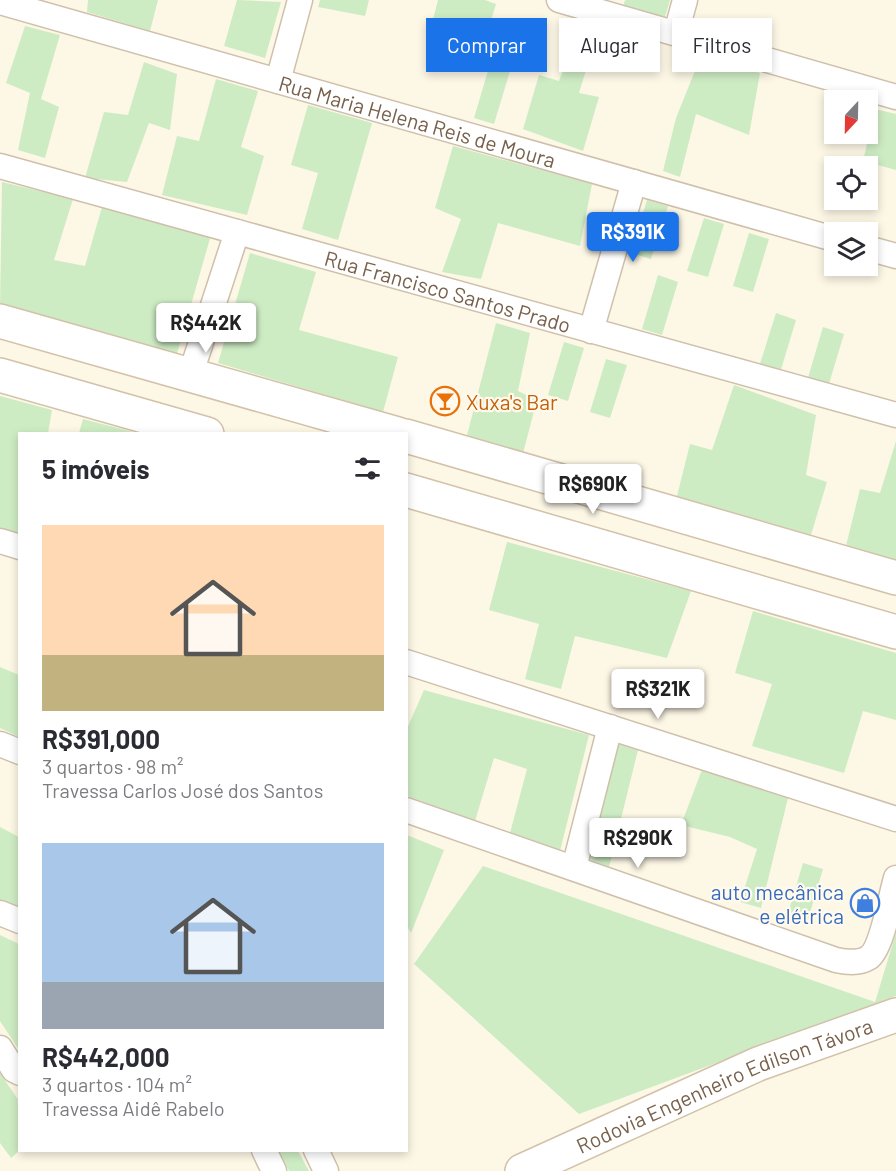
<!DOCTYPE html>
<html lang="pt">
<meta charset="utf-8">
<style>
body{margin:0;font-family:Barlow,sans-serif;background:#f7f7f7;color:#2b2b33;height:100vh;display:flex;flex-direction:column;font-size:22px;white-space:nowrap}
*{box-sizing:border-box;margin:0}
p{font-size:20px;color:#7c7c81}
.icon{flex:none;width:33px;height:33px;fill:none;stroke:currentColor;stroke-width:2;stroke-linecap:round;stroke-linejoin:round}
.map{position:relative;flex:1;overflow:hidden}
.panel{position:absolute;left:18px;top:432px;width:390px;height:720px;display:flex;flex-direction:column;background:#fff;border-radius:0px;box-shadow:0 3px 9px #0003}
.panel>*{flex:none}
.top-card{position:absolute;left:426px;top:18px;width:380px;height:54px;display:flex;gap:12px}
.needle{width:39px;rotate:202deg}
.buttons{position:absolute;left:824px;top:90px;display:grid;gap:12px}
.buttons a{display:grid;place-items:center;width:54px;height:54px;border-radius:0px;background:#fff;box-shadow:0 3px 9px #0003;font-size:30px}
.price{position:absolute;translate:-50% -51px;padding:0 14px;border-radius:6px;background:#fff;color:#222;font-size:20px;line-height:39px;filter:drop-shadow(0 2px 3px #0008)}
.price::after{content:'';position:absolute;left:50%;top:36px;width:18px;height:14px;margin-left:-9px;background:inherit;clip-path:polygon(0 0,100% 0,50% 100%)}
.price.current{background:#1a73e8;color:#fff}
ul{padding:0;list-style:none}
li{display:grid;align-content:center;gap:12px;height:318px;padding:0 24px}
li span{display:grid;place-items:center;height:186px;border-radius:0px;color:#555}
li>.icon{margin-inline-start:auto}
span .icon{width:108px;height:108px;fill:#fffc;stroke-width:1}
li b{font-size:26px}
h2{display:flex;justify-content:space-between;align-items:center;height:72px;padding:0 24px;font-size:26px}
.tag{padding:0 21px;border-radius:0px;background:#fff;box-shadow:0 3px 9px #0003;font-size:21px;line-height:54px}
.tag.current{background:#1a73e8;color:#fff}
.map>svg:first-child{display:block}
.green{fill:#ceecc4}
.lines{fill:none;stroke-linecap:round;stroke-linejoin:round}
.street-casing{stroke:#cfc0ac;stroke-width:27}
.secondary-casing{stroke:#d3c1a9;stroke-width:36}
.street{stroke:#fff;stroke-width:24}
.secondary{stroke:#fff;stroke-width:33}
.labels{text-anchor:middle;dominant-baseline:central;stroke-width:4.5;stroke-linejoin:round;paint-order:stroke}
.street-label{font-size:21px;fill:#78604a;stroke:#fffaed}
.food-label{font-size:21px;fill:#c56008;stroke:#fffaed;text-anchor:start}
.shop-label{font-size:21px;fill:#366cbe;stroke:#fffaed;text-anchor:end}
</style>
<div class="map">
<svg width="896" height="1171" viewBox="0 0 896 1171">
<rect width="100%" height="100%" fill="#fdf7e6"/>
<g class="green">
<path d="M88,0H158L150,31L87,12Z"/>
<path d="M237,0L281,2L265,58L224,46Z"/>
<path d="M320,0H369L365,16L318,7Z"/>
<path d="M438,0H485L496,4L480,57L428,39Z"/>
<path d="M625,0H670L665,17L623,7Z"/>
<path d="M579,21L599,27L579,93L599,97L583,151L523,129L539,75L559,81Z"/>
<path d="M25,26L60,35L41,99L59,107L45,158L18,150L30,93L6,83Z"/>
<path d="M701,56L760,73L749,135L696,114L680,177L663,171L676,118Z"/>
<path d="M144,62L177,74L170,130L149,123L127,182L85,178L104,112L128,115Z"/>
<path d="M490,64L510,71L494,124L474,118Z"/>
<path d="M216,79L258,91L241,147L264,156L247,215L162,195L177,136L199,141Z"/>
<path d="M308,105L372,123L338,240L302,229L318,173L291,165Z"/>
<path d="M875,109L896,114V170L863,161Z"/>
<path d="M453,146L592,184L580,246L498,223L481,279L442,272L461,219L435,208Z"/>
<path d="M2,182L73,199L54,260L85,266L102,207L211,235L176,357L0,307Z"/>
<path d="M647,200L668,206L651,259L631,253Z"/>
<path d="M704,218L724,224L708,277L687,271Z"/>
<path d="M749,233L769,239L753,292L733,286Z"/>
<path d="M250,253L316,272L299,330L398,357L383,412L218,363Z"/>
<path d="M658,275L678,282L662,335L642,329Z"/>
<path d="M776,313L796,320L780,373L759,367Z"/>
<path d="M496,323L530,333L518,391L537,400L522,457L466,439Z"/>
<path d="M823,327L844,334L828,387L807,381Z"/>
<path d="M564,342L584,348L568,401L548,395Z"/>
<path d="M606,359L627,365L610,418L590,412Z"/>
<path d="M734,385L816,415L806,475L827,482L811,535L676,500L690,444L712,450Z"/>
<path d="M0,396L52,410L48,433L20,434L19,534L0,528Z"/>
<path d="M83,419L133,432V433H79Z"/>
<path d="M896,441V564L845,550L860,489L880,493Z"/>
<path d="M507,542L691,591L667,658L575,636L561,689L525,679L539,624L489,610Z"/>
<path d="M753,611L896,653V720L863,711L844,773L752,746L772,684L735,673Z"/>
<path d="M0,667L19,675V737L0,728Z"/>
<path d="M424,690L589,735L560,851L510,833L527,769L494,758L475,821L407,796L406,731Z"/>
<path d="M619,740L639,746L609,867L587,858Z"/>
<path d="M703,767L789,794L761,908L740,902L757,849L730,837L681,825Z"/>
<path d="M0,827L19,837V908L0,901Z"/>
<path d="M407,835L444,850L411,933L407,926Z"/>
<path d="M803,863L823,869L807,923L787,917Z"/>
<path d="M483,866L875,1002L896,933V996L579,1114L414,964Z"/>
<path d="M0,935L19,944V1050L0,1021Z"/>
<path d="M0,1073L19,1101L20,1150L11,1158L0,1143Z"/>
<path d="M279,1151H298L309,1171H289Z"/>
</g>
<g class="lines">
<g class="street-casing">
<g id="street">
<path d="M559,0L896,97"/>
<path id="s1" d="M0,2L834,239"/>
<path d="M676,33L685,0"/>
<path d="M278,81L300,0"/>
<path id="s2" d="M0,166L896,415"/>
<path d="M867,248L896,256"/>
<path d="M591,331L634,182"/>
<path d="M190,376L237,232"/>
<path d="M0,541L20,547"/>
<path d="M406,662L896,819"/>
<path d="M0,744L20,752"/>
<path d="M406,810L836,960C846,962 858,964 868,958C882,950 891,894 896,878"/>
<path d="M574,868L610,727"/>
<path d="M0,913L20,921"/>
<path d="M0,1048L14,1070L20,1073"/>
<path d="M264,1150L274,1171"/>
<path d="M316,1150L326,1171"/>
</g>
</g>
<g class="secondary-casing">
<g id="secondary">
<path d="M0,321L398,434"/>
<path d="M0,375L207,434"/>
<path d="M406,436L896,578"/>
<path d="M406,490L896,632"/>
<path id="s3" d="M522,1171L758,1064L896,1015"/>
</g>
</g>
<use href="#street" class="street"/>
<use href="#secondary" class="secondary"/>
</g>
<defs>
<g id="bar-ring" transform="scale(1.5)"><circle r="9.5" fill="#fffaed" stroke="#e8710a" stroke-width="1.5"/><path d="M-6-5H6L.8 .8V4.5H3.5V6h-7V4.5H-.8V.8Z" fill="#e8710a"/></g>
<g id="shop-ring" transform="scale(1.5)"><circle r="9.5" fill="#fffaed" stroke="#3f7fe0" stroke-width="1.5"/><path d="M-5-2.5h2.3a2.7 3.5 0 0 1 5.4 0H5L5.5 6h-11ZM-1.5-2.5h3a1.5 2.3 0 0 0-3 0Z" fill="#3f7fe0"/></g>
</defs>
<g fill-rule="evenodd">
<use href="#bar-ring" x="445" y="401"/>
<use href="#shop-ring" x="865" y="903"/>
</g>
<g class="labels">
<g class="street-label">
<text stroke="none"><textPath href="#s1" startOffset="434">Rua Maria Helena Reis de Moura</textPath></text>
<text stroke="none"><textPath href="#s2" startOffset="465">Rua Francisco Santos Prado</textPath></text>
<text stroke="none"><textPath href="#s3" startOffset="220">Rodovia Engenheiro Edilson Távora</textPath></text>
</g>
<g class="food-label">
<text x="466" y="401">Xuxa's Bar</text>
</g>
<g class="shop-label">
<text x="844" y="891">auto mecânica<tspan x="844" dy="24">e elétrica</tspan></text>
</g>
</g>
</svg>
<div class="buttons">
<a><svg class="needle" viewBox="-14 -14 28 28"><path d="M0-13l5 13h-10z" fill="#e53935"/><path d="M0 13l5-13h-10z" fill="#7c7c81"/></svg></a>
<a><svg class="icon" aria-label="locate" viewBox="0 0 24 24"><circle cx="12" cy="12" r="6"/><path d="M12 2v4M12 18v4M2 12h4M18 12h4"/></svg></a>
<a><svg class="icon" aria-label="layers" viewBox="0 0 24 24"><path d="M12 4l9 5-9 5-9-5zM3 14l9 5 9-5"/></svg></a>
</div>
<b class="price current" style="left:633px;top:263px">R$391K</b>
<b class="price" style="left:206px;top:354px">R$442K</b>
<b class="price" style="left:593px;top:515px">R$690K</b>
<b class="price" style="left:658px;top:720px">R$321K</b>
<b class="price" style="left:638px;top:869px">R$290K</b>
<div class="top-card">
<a class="tag current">Comprar</a>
<a class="tag">Alugar</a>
<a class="tag">Filtros</a>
</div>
<section class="panel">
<h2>5 imóveis<svg class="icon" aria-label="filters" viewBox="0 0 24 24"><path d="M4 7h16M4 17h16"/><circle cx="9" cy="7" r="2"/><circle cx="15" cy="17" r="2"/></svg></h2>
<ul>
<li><span style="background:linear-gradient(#ffd9b3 70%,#c2b280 0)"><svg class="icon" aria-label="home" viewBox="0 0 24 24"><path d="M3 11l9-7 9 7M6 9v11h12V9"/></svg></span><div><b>R$391,000</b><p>3 quartos · 98 m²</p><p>Travessa Carlos José dos Santos</p></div></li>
<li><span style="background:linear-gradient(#a9c7e8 75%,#9aa5b1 0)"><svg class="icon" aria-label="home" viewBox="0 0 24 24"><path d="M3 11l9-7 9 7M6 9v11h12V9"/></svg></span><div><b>R$442,000</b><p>3 quartos · 104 m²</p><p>Travessa Aidê Rabelo</p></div></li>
</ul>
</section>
</div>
